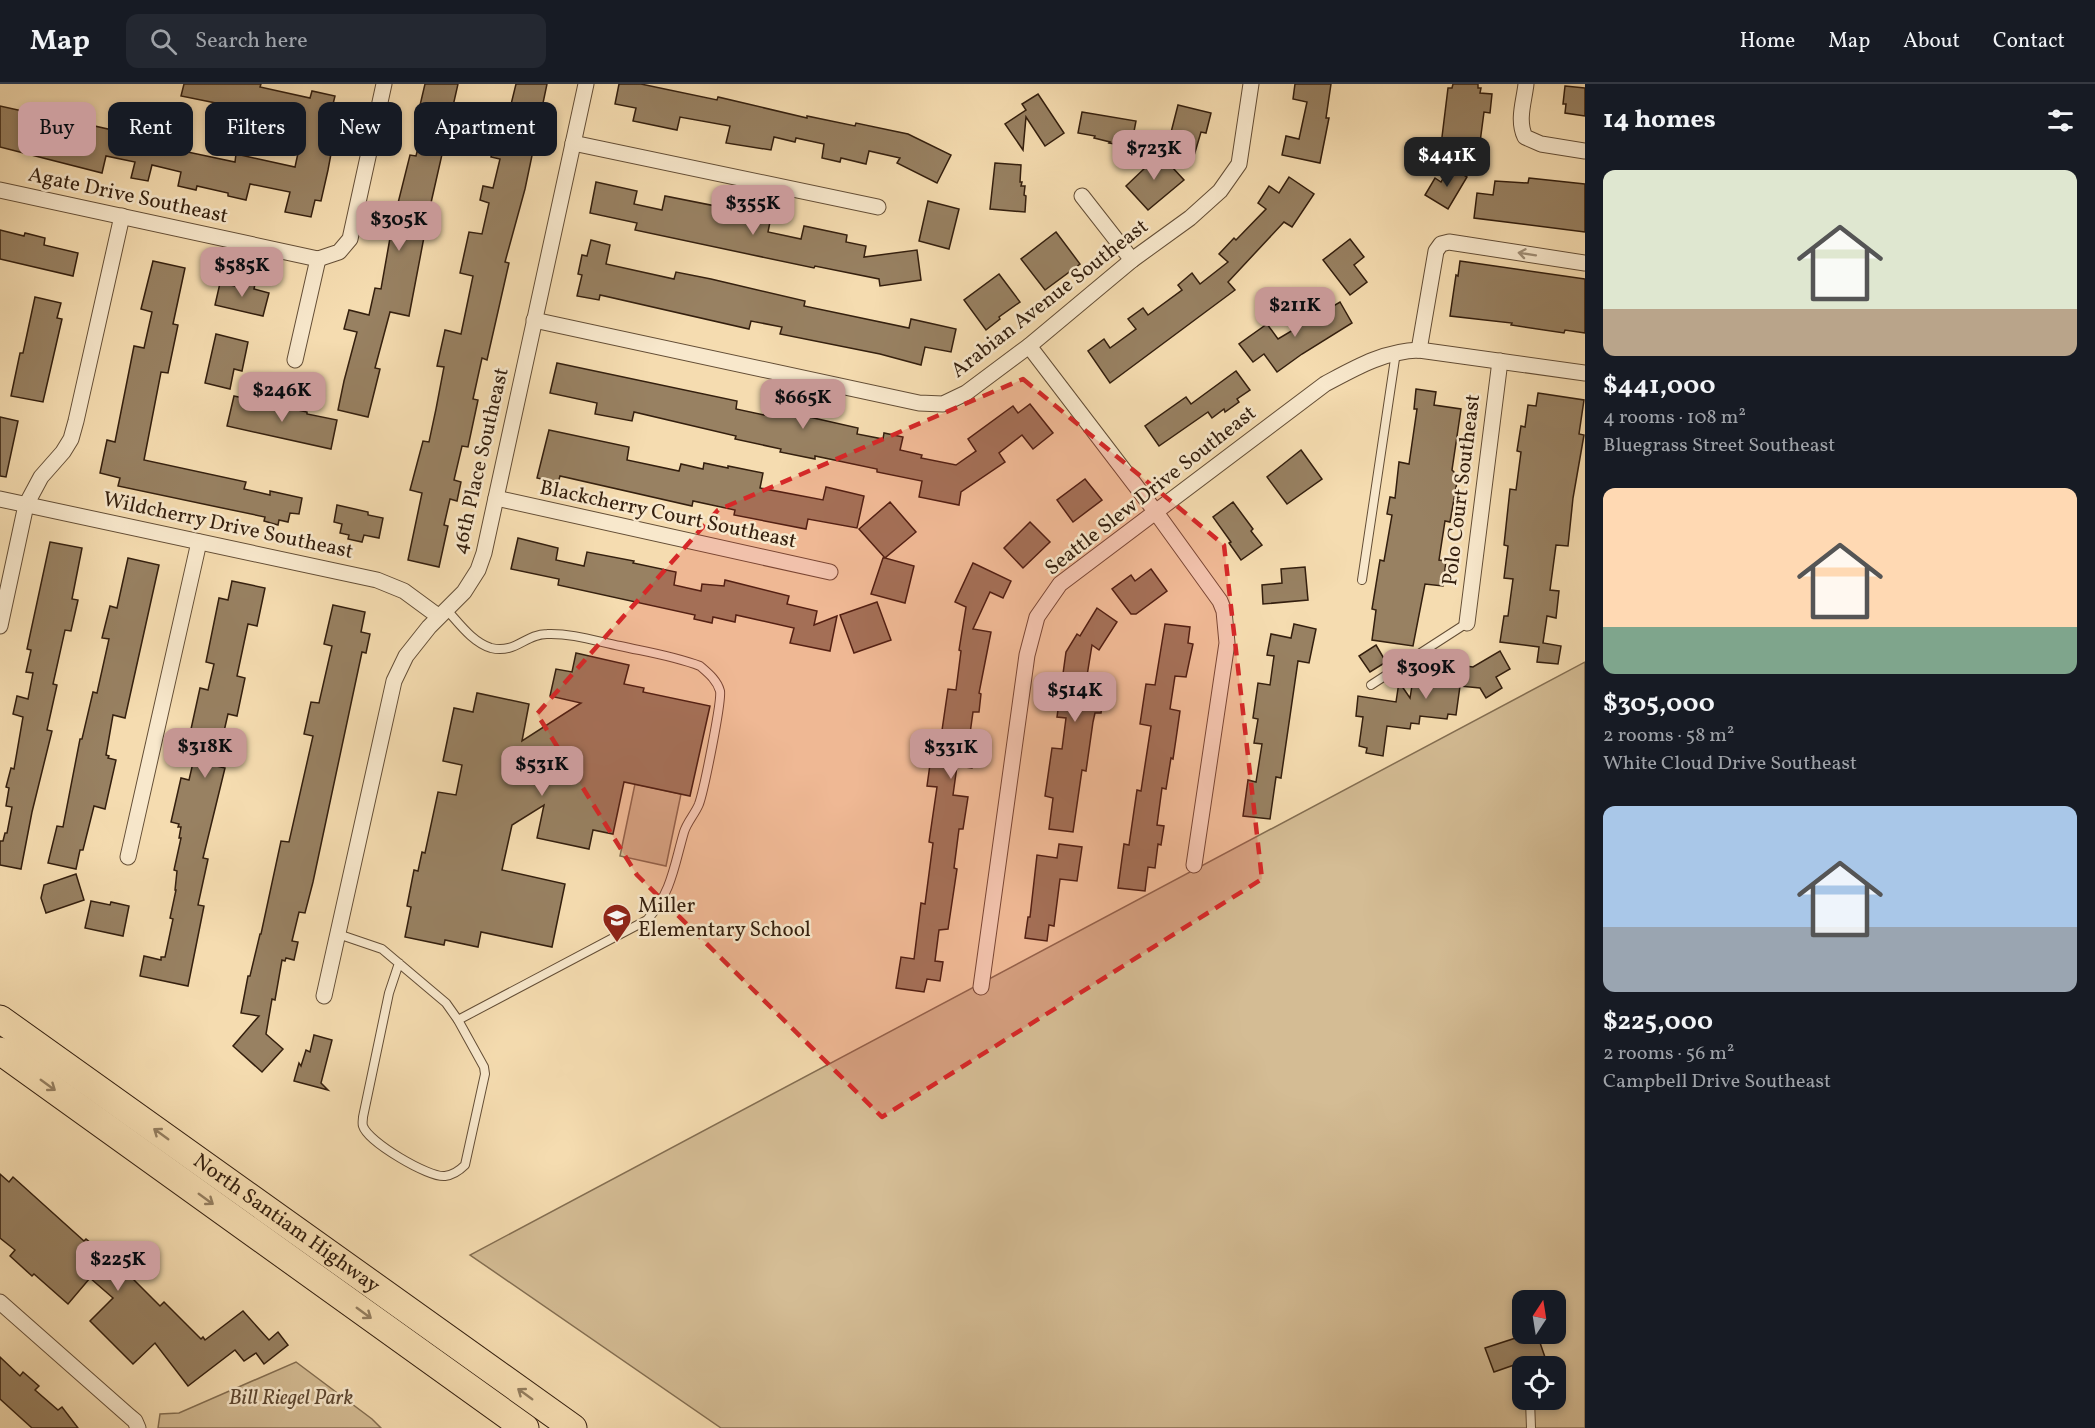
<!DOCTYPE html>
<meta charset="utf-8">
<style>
body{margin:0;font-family:Vollkorn,serif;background:#242831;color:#f1f3f6;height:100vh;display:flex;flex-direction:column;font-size:22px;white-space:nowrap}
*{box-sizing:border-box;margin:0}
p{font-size:20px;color:#9ea1a6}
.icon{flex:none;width:33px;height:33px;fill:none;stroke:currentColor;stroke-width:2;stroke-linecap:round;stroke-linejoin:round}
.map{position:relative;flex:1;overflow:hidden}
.drawer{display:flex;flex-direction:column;background:#171b24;width:510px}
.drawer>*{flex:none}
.banner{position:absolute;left:18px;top:18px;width:570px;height:54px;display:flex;gap:12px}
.needle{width:39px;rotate:12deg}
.fabs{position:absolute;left:1512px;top:1206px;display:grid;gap:12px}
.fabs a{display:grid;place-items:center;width:54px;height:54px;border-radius:12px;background:#171b24;box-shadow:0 3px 9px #0003;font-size:30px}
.price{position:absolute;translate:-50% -51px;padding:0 14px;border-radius:12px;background:#c59692;color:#111;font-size:20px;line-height:39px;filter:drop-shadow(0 2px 3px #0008)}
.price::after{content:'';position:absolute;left:50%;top:36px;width:18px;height:14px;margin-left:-9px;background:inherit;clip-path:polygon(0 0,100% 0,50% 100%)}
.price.current{background:#222;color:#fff}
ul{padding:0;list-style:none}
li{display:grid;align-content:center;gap:12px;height:318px;padding:0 18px}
li span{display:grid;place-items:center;height:186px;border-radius:12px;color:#555}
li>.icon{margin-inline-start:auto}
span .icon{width:108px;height:108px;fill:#fffc;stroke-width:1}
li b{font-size:26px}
h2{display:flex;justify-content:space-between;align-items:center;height:72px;padding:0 18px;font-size:26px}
.pill{padding:0 21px;border-radius:12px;background:#171b24;box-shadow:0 3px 9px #0003;font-size:21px;line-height:54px}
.pill.current{background:#c59692;color:#111}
header{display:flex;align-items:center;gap:36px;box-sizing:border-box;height:84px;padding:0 30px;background:#171b24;border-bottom:2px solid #363941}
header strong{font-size:28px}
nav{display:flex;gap:33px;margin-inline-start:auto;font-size:21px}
.search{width:420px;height:54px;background:#242831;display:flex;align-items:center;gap:15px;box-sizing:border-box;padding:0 21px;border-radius:12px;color:#9ea1a6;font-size:22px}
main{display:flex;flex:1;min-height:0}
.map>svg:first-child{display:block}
.green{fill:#d4bc94;stroke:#846e51;stroke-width:1.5;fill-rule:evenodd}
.building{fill:#988162;stroke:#341f0e;stroke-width:1.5}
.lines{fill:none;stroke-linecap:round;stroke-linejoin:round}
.service-casing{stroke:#644e36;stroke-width:10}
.minor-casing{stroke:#644e36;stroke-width:17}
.motorway-casing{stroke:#341f0e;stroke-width:29}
.service{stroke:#f8e8cc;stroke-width:8}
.minor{stroke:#f8e8cc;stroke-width:15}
.motorway{stroke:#f5dcb0;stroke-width:27}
.oneway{stroke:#a08e76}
.oneway2{stroke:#947e5f}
.marked{fill:#d62828;fill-opacity:0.2;stroke:#d62828;stroke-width:4.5;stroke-dasharray:12 8;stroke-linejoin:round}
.labels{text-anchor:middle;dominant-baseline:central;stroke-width:5;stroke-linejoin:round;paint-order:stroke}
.street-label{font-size:21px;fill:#341f0e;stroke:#f8e8cc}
.poi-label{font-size:21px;fill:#341f0e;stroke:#f8e8cc;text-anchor:start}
.park-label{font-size:21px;font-style:italic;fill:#5c4630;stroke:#f8e8cc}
</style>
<header>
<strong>Map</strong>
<div class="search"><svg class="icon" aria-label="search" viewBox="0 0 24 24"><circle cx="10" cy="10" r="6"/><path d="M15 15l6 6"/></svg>Search here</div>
<nav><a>Home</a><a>Map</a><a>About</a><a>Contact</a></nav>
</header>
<main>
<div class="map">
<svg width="1585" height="1344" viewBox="0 0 1585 1344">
<rect width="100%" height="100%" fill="#f5dcb0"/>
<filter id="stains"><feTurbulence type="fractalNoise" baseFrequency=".00333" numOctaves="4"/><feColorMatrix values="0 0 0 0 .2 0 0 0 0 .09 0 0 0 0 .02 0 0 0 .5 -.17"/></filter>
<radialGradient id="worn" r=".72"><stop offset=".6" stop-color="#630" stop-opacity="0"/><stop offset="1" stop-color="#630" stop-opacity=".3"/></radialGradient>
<g class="green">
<path d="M1585,578V1344H721L470,1171ZM1522,1216H1556V1250H1522ZM1522,1282H1556V1316H1522Z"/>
<path d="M635,700L681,710L666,782L620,772Z"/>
<path d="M296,1278L372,1335L381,1344H158L160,1330L179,1329Z"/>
</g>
<g class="building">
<path d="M184,0H261L260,3L310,14L312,7L335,12L331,28L334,29L331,42L336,43L328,86L321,117L315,116L311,133L285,128L290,108L250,100L246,116L228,112V109L197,102L196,106L178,102L181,88L152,81L148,97L131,94L135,78L106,72L102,89L0,63V22L36,30L35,32L89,44L90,41L179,61L178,66L235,78L236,70L295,83L305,37L181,12Z"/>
<path d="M425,0H458L428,132L409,232L390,228L375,284L380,285L368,333L338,326L344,297L357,248L344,245L349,226L369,231L375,204L381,205L390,154L394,155L395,147L400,148L406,120L398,119L410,71L416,72L423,44H418L420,35L417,34Z"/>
<path d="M516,0H547L525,105L505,178L509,179L487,276L482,274L473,315L478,316L468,363L462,362L454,396L461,398L457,417L450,415L444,441L448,442L439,483L408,476L422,409L410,406L423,357L429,358L436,325L444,283L437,282L445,246L461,250L473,192L460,189L469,148L482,150L489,119L480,116L483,102L493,104L500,75L491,73L495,55L502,57Z"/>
<path d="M619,0H641L717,16L718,13L807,34V32L855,42L856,39L908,50L951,71L937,99L897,79L900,74L869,67L866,80L841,74L840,78L822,74L824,60L796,54L795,58L774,53L771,66L726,59L730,42L680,33L677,46L633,37L636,24L615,20Z"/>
<path d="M1295,0H1331L1326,34H1329L1320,79L1282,71L1286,52L1299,55L1307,18L1293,15Z"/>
<path d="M1453,0H1478V4H1481L1480,9L1492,10L1490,29L1484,28L1479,66L1441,61L1448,4H1452Z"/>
<path d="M1565,2L1585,4V32L1565,29L1566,20H1563Z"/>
<path d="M1038,10L1064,49L1045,62L1026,33L1023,66L1005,40L1026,26L1022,20Z"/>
<path d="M1178,21L1211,29L1206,49L1201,48L1193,75L1166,68Z"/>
<path d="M1082,28L1136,37L1131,63L1109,59L1110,58L1094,54L1095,52L1078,49Z"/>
<path d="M1150,67L1156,73L1159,69L1184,96L1148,126L1126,102L1147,82L1141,76Z"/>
<path d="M995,79L1021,81L1020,98H1022L1021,102H1025L1024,111L1026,112L1025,128L990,125Z"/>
<path d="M1450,82L1467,93L1448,125L1425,111L1435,94L1441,98Z"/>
<path d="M1289,93L1314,110L1292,143L1284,138L1228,198L1235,206L1110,299L1088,267L1104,255L1110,264L1136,245L1128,235L1143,224L1148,231L1182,206L1178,201L1192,189L1200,200L1228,178L1219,170L1234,154L1236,156L1266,125L1258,119L1269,102L1279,109Z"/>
<path d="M1529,94L1585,100V148L1474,134L1477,109L1493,111L1495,97L1528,99Z"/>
<path d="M596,98L637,107L634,120L662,126L665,112L771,133L768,148L801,155L804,142L847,151L846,158L866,162L864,173L917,166L921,196L880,202L879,195L815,182L814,184L635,146L637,139L590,129Z"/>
<path d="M928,117L959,125L949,165L919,157Z"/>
<path d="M0,146L24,152L25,149L45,154L44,161L78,169L73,192L0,175Z"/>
<path d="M1056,148L1080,180L1045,206L1021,175Z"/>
<path d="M1350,155L1364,173L1354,181L1367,198L1350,211L1323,176Z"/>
<path d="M591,156L610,161L606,180L674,195L676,188L711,195L805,217L804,222L909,244L911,235L956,245L951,268L925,263L921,281L880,270L780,250L782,243L751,237L749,245L600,211L599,216L577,212L582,191L578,190L582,171L587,172Z"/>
<path d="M153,177L185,184L173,240L178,241L168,289L161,288L144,376L246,398L244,405L270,411V407L302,414L299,430L290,429L288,438L279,436L278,441L264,437L265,433L118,402L120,394L100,389L107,356L115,358L134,262L144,264L152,228L141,225Z"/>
<path d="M1460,177L1585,195V249L1565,246L1564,249L1511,241L1512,239L1450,232L1456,191L1458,192Z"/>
<path d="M999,190L1020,218L999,233L1000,235L986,246L964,216Z"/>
<path d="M237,196L255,200L254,205L269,209L263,232L215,221L220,199L236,202Z"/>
<path d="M35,213L61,219L57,234L62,235L43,318L11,312L20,269H23Z"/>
<path d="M1340,218L1352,239L1302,270L1277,288L1264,270L1253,278L1239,260L1267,240L1278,255Z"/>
<path d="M216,250L248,258L242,287L234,285L230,305L205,299Z"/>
<path d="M557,279L737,317L736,325L764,331L765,323L858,344L857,350L883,355L884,349L903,353L900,366L922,371L921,374L956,381L976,367L968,355L1013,322L1018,329L1030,320L1053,349L1033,365L1022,351L999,369L1005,378L961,408L959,421L919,413L922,397L877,388V385L815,372V375L780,368L781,365L735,355L736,352L634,328L632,337L595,330L597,319L550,309Z"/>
<path d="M1236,287L1250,306L1237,315L1239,318L1225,328L1224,325L1212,334L1208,328L1159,362L1145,342L1186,313L1191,320Z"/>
<path d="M1416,305L1436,308L1434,321L1461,325L1452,386L1458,392L1450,438L1445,437L1439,476L1446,477L1443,502L1425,500L1413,562L1372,556L1376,526L1372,525L1380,476L1384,477L1392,431L1387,430L1390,413L1395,414L1399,378L1409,380L1417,325H1414Z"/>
<path d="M1538,309L1584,316L1579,350L1584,351L1573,414L1568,462L1556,461L1550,506L1559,507L1556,534L1547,532L1543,559L1561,562L1558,580L1537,578L1539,563L1500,558L1504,532H1508L1513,495L1504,494L1508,462L1504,461L1510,405L1516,406L1521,368L1517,367L1521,342L1525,343L1528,321L1536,322Z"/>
<path d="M234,312L307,328V330L337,336L331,365L227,342Z"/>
<path d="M0,333L18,337L6,393L0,392Z"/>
<path d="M549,346L629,363L627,376L679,387L681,380L703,385L704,379L728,384V382L763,389L760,404L823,416L826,403L864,412L857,444L808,435L806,445L734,431L735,426L693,417L692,422L560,392L558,399L537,394Z"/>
<path d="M1301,366L1322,395L1287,420L1267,393Z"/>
<path d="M1085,395L1102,416L1073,438L1057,416Z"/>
<path d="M890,418L916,448L885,474L914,482L905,519L871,510L883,474H885L859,445Z"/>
<path d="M1233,418L1253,445L1251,447L1262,461L1241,476L1229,459L1231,458L1213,433Z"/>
<path d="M337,421L368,428V431L383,434L379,454L364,451L362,458L348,455L349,451L340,449L342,440L334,438Z"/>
<path d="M1030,438L1050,458L1023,484L1004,464Z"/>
<path d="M518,454L558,464L556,476L584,482L587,468L634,477L633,479L676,488L674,501L701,507L702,500L724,502L725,496L789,512L787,520L817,527L814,541L837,532L830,567L790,559L794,544L736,531L735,538L713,533L712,539L694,535L695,531L558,501L559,495L511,485Z"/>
<path d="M50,458L82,464L72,515L78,516L71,547L65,546L53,600L57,601L47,646L52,647L32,728L21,785L0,781V757H3L5,749H7L12,723L6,722L9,704L6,703L11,684L14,685L23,633L13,630L17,612L28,615L33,589L26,588L31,566L27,565Z"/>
<path d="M128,474L159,481L125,634L113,631L106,671L109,672L108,674L116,676L105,725L94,722L83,766H80L76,785L48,779L57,742L63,743L80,655H82L93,608L97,609L109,555L102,554L110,522L117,524Z"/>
<path d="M973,479L1011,497L1003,514L990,508L973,545L991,548L979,609L981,610L979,628H973L968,664L975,665L972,684L957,682L953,711L968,713L963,745H959L954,784L957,785L948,845L939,846L935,877L943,878L940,897L927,895L924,908L896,904L901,873L914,875L921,819L925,820L933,759L929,758L937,703L927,702L933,659L940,660L948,605L956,606L961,567L959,566L966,523L955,518Z"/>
<path d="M1305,483L1308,516L1263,520L1262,501L1282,499L1281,485Z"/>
<path d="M1151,485L1167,507L1136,530H1131L1112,505L1131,491L1135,497Z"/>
<path d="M232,497L265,504L257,542L248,540L237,592L245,594L237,632L228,630L216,682L225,684L203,774L208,775L198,821L204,822L188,902L140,892L144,872L161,876V873H165L173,835L170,834L176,806H175L177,787L174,786L181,754H179L181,743H178L179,740L171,738L181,694L189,696L195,670L186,668L200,604L208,606L214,580L206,578L219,514L228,516Z"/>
<path d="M877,518L891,556L854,569L840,531Z"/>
<path d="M333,521L365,528L361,548L370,550L366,569L362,568L313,798L305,829L299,828L292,857L298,858L294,876L286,874L285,877L282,876L275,916L272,915L266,950L283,965L262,988L233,962L259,932L241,929L248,892H250L260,850H261L281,757L289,758L313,652L304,650L311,618L319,619L332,562L324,560Z"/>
<path d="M1097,524L1117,538L1099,566L1092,561L1086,598L1092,599L1090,610L1103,612L1101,629H1095L1093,638L1086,687L1082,686L1073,748L1049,745L1053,714L1045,712L1052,664L1062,665L1066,634L1057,633L1066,568L1077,550L1080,552Z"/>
<path d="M1165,540L1190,543L1188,559L1193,560L1186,593L1175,592L1170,625L1180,627L1176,655L1173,675L1171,674L1166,705L1162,704L1157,741L1164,742L1161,761L1158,760L1155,784L1148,783L1145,807L1118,804L1124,760L1129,761L1137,706L1141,707L1151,642L1140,640L1146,600L1155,601Z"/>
<path d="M1294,540L1316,545L1309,579L1298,577L1281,694L1276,693L1270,735L1243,732L1248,696L1256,698L1262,660L1254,659L1258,635L1253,634L1258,599L1270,601L1274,572L1267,571L1271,550L1291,554Z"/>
<path d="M1376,561L1386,578L1370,588L1359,572Z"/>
<path d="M1500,567L1510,585L1496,593L1502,604L1486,614L1480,604L1460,602L1456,631L1448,630L1447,635L1420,632L1419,640L1411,639L1410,645L1387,642L1383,672L1366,669L1367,664L1359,662L1363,633L1356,632L1358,612L1396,618L1399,598L1410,614L1414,589L1436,592L1437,588L1449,589L1450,580L1473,583Z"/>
<path d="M576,569L629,581L624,600L644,604L643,608L710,622L690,712L624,698L613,750L593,746L589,765L537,754L544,721L512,741L502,786L565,800L552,863L481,848L478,863L445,856L444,861L405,853L411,823L407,822L414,786L418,787L422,768L425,769L438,708L456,711L462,681L443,677L454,624L473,628L477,609L529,620L522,657L581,619L550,612L556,585L572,588Z"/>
<path d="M1059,760L1082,763L1077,797L1060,795L1054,842L1049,841L1047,857L1025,854L1028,833H1030L1037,771L1057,774Z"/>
<path d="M76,790L84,816L46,829L41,814L44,801Z"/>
<path d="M91,817L110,821L111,818L129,822L123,852L85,844Z"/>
<path d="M314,951L332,956L321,999L328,1006L294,997L299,979L301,982L306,966L310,968Z"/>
<path d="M0,1090L9,1098L13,1093L84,1157L86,1155L126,1188L160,1222L164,1218L201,1255L203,1253L205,1256L243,1227L269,1256L278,1248L288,1261L264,1280L256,1269L244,1277L235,1266L188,1302L155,1259L133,1280L90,1237L113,1214L90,1194L68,1220L34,1190L32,1192L10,1172L15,1166L0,1154Z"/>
<path d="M1528,1250H1537L1548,1282H1518L1517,1280L1494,1288L1485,1264Z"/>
<path d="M0,1273L20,1292L23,1288L39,1302L35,1306L58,1326L62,1323L78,1344H32L0,1315Z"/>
</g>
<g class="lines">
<g class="service-casing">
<g id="service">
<path d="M1362,496L1396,268"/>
<path d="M446,525C459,539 472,558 491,564C516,570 525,550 547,550C571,549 596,557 620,562C647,568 674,572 700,582C708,589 717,596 720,607C722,617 704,706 699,720C695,730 687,738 684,748C674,782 672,808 647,836L458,936"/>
<path d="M1371,601L1467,539"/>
<path d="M338,850L382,865L446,919L458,936L484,983L485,990L465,1081C460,1086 453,1091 445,1092C429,1094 368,1058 363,1042C362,1039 363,1036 363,1033L389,909L399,879"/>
<path d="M1530,1316L1531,1344"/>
</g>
</g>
<g class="minor-casing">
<g id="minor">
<path d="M1526,0C1524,18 1517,36 1525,53L1541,60L1585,67"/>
<path d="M573,59L878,123"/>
<path d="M0,106L318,175"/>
<path d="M1082,112L1132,176"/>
<path d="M318,175L339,168L350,155L384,0"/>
<path d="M534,236L919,319L943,320L966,309L1029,262L1132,176L1190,134L1220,107L1239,80L1251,0"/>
<path d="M1029,262L1155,427L1220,517L1224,527L1227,559L1194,781"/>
<path d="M1419,266L1436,167L1441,160L1449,158L1585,179"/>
<path d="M295,276L318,175"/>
<path d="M496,414L830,488"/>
<path d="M0,415L377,496L404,507L438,532"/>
<path d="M1467,539L1500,277"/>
<path d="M0,542L26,421L41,393L63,368L71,355L76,337L122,132"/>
<path d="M128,773L199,458"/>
<path d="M981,903L1027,571L1037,533L1060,500L1325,300C1355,284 1384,267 1419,266L1585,289"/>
<path d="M324,912L394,597L406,572L429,543L464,508L478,486L484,469L586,0"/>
<path d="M0,1218L128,1331L135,1337L138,1344"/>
</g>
</g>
<g class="motorway-casing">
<g id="motorway">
<path id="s1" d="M0,935L573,1344"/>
<path d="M0,967L525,1344"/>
</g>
</g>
<use href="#service" class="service"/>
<use href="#minor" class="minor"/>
<use href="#motorway" class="motorway"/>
</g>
<defs><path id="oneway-shaft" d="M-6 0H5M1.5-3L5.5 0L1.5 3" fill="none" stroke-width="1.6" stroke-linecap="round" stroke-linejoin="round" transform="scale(1.5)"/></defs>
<use class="oneway" href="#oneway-shaft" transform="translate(1527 170) rotate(-171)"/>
<g class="oneway2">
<use href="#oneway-shaft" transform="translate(48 1001) rotate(36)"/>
<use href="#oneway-shaft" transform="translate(161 1050) rotate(-144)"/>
<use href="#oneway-shaft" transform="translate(206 1115) rotate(36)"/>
<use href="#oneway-shaft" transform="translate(364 1229) rotate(36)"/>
<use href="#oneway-shaft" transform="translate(525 1310) rotate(-144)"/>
</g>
<path class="marked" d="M1023,295L1224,461L1262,795L882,1033L637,791L537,630L718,426Z"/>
<defs>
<g id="school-pin" transform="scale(1.5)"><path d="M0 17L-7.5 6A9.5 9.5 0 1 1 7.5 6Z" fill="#8f2418" stroke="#f8e8cc"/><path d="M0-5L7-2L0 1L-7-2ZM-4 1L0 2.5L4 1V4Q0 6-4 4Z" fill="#fff"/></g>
</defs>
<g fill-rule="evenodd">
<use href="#school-pin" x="617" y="834"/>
</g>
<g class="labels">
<g class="street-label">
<text transform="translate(128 112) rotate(12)">Agate Drive Southeast</text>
<text transform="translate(1050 215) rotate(-38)">Arabian Avenue Southeast</text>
<text transform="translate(481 377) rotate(-77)">46th Place Southeast</text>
<text transform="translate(1462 406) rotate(-83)">Polo Court Southeast</text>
<text transform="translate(1151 407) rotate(-38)">Seattle Slew Drive Southeast</text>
<text transform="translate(668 431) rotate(12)">Blackcherry Court Southeast</text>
<text transform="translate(228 442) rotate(12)">Wildcherry Drive Southeast</text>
<text stroke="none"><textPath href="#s1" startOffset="352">North Santiam Highway</textPath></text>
</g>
<g class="poi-label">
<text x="638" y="822">Miller<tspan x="638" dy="24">Elementary School</tspan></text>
</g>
<g class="park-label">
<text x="291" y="1314">Bill Riegel Park</text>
</g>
</g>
<rect width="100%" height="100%" filter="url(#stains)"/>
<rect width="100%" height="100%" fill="url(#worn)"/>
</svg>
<div class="fabs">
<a><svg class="needle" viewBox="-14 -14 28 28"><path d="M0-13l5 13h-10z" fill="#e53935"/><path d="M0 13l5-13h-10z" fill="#9ea1a6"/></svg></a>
<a><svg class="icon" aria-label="locate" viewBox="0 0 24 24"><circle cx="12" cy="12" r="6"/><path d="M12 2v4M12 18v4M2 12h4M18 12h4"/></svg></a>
</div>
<b class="price" style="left:1154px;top:97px">$723K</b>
<b class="price current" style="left:1447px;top:104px">$441K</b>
<b class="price" style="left:753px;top:152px">$355K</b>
<b class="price" style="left:399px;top:168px">$305K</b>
<b class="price" style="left:242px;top:214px">$585K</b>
<b class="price" style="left:1295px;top:254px">$211K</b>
<b class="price" style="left:282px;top:339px">$246K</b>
<b class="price" style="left:803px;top:346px">$665K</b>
<b class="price" style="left:1426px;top:616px">$309K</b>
<b class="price" style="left:1075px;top:639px">$514K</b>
<b class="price" style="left:205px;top:695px">$318K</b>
<b class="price" style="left:951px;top:696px">$331K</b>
<b class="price" style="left:542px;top:713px">$531K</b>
<b class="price" style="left:118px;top:1208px">$225K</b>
<div class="banner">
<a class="pill current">Buy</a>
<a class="pill">Rent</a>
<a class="pill">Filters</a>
<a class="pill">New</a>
<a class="pill">Apartment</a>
</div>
</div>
<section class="drawer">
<h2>14 homes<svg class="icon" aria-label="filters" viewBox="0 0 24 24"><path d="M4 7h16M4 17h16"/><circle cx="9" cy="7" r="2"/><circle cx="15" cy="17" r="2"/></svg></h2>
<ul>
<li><span style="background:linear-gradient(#dfe7d0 75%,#b9a48a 0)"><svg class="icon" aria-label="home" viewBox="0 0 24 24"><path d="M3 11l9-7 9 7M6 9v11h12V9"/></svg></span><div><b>$441,000</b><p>4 rooms · 108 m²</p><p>Bluegrass Street Southeast</p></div></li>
<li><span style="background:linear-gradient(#ffd9b3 75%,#7fa58c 0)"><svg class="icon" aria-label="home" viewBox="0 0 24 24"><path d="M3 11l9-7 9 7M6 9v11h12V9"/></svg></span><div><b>$305,000</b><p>2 rooms · 58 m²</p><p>White Cloud Drive Southeast</p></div></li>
<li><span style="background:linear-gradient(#a9c7e8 65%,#9aa5b1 0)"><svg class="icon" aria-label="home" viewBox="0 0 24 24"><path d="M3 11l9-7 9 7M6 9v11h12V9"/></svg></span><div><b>$225,000</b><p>2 rooms · 56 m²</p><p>Campbell Drive Southeast</p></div></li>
</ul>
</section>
</main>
